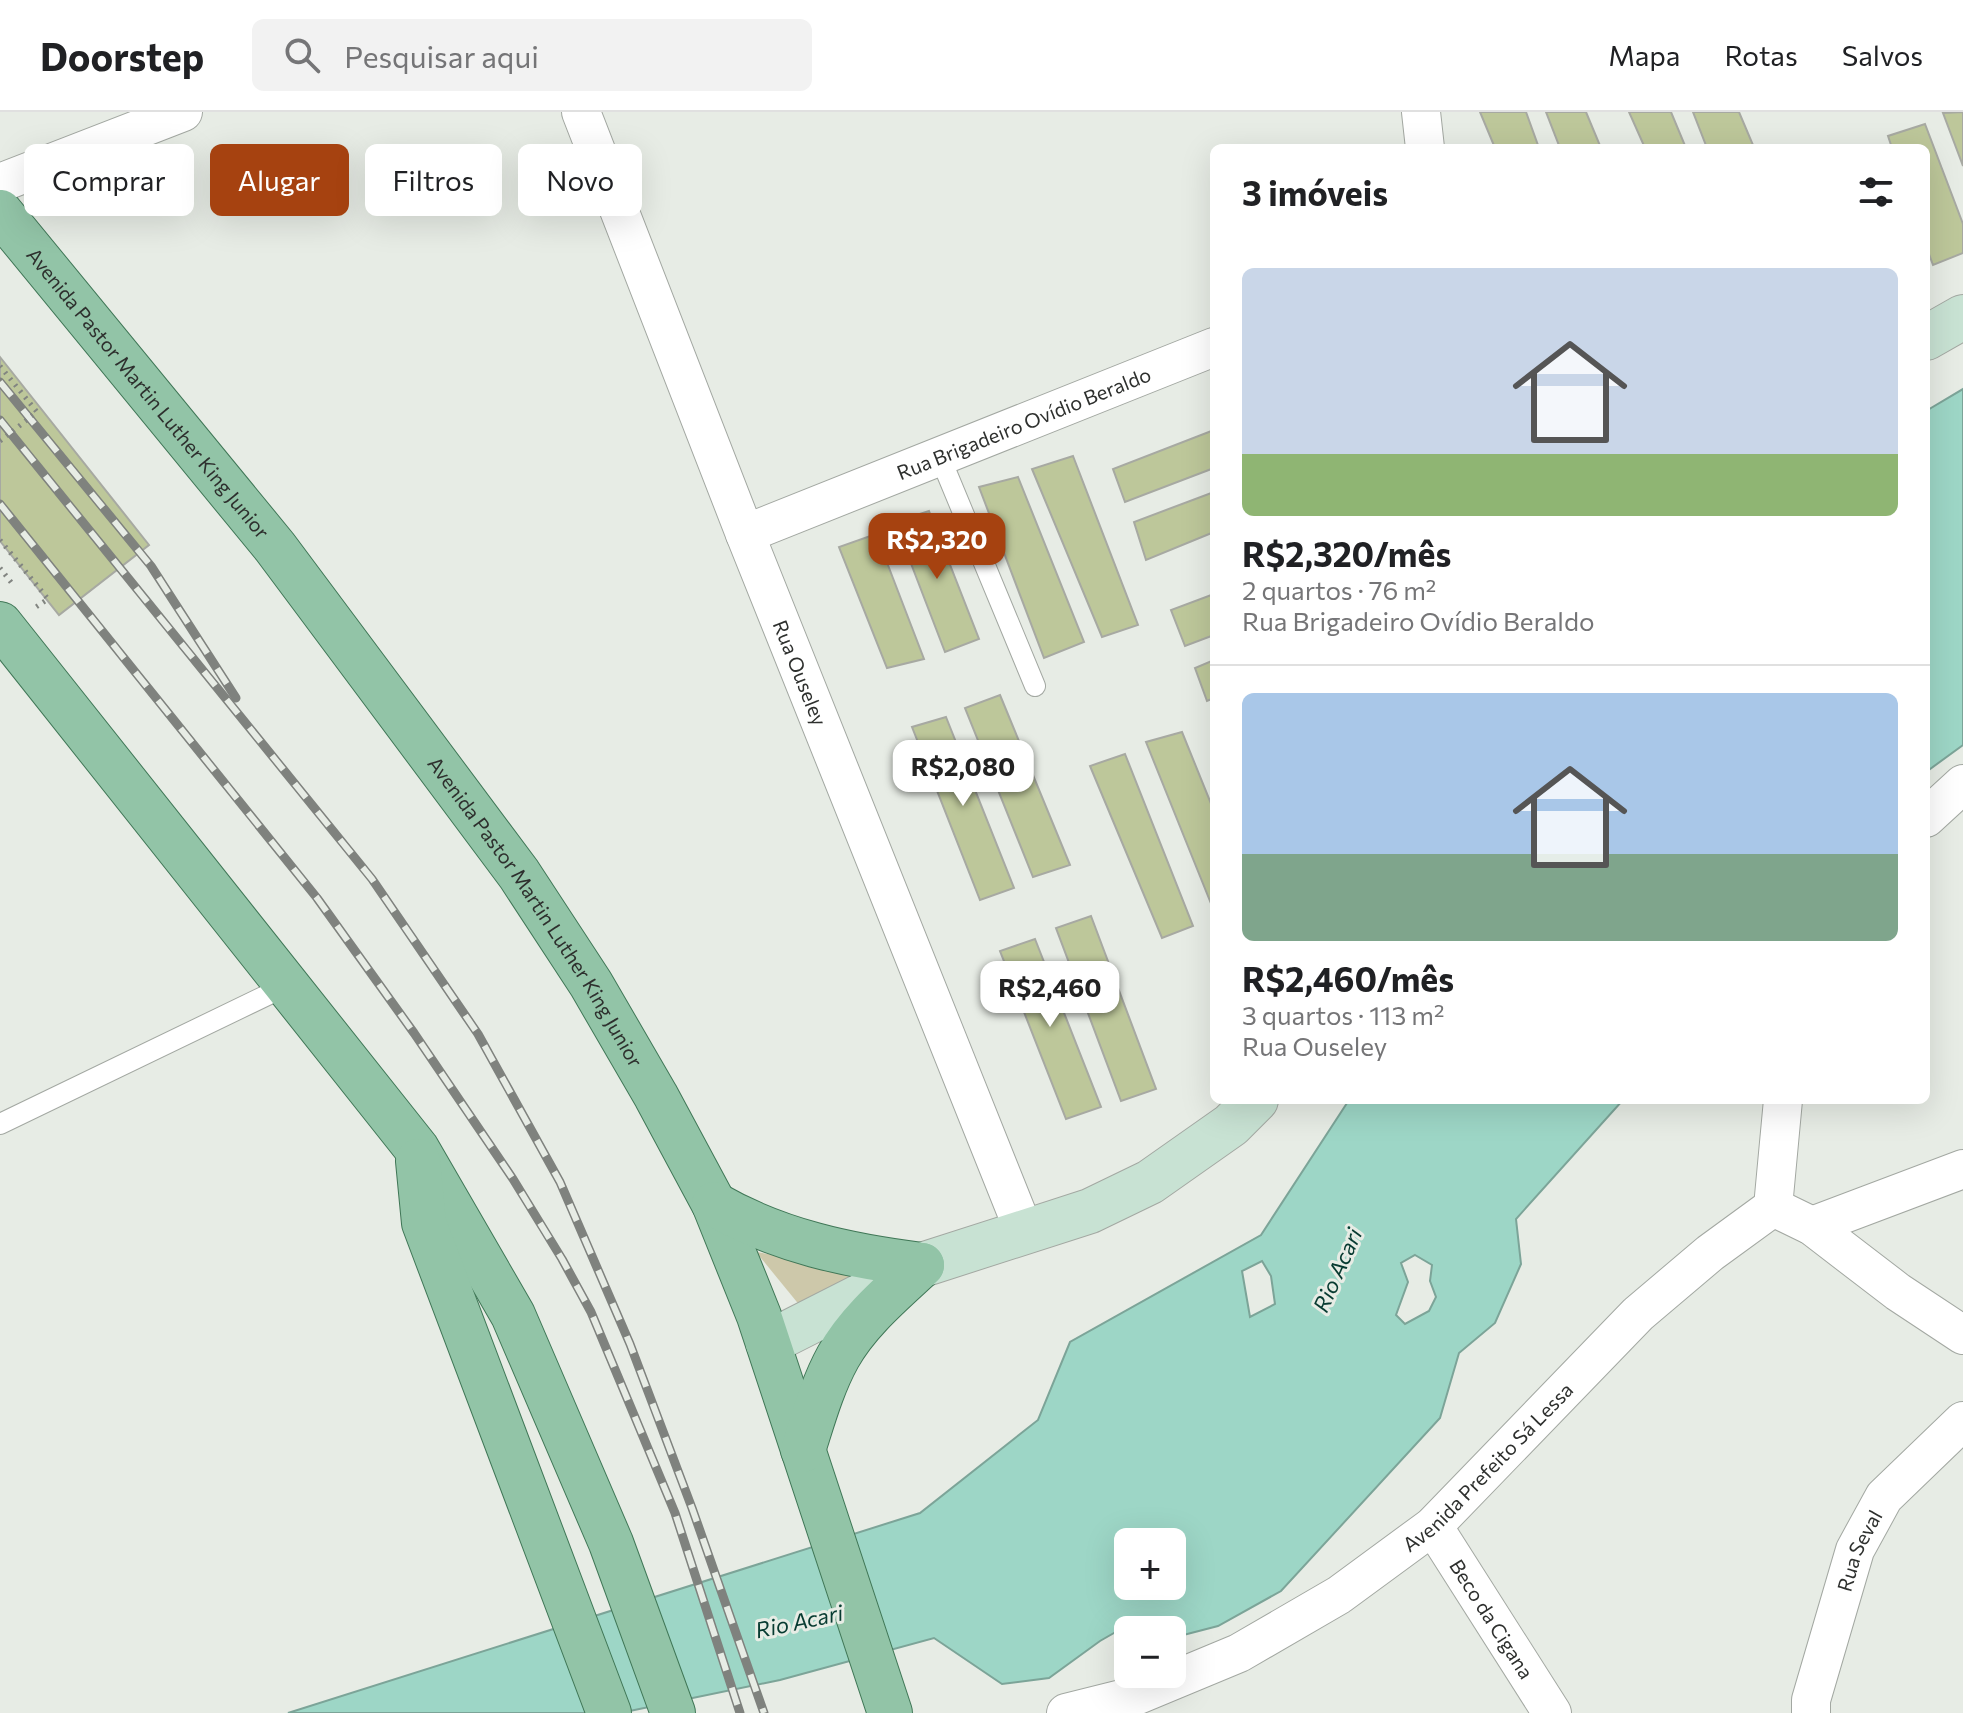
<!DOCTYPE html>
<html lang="pt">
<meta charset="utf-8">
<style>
body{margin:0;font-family:Commissioner,sans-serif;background:#f2f2f2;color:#202124;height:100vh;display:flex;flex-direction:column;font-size:30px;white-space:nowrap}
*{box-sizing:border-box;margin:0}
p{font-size:26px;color:#757577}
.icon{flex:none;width:44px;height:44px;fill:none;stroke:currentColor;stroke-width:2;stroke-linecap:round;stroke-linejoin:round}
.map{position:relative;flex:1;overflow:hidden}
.drawer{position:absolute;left:1210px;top:32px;width:720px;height:960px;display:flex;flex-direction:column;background:#fff;border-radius:12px;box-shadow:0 8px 32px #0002}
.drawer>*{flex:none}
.guide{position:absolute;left:24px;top:32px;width:760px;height:72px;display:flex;gap:16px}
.tools{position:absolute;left:1114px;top:1416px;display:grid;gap:16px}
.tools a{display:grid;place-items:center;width:72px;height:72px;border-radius:12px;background:#fff;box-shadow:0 8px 32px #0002;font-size:40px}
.price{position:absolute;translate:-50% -68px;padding:0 18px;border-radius:16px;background:#fff;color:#222;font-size:26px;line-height:52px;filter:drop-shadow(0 2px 4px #0008)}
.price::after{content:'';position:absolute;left:50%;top:48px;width:24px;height:18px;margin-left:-12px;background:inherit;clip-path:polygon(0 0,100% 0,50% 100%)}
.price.on{background:#a64210;color:#fff}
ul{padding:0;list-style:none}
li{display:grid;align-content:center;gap:16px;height:424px;padding:0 32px}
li+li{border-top:2px solid #e0e0e0}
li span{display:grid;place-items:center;height:248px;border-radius:12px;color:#555}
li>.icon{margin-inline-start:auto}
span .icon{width:144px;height:144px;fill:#fffc;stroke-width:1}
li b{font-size:34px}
h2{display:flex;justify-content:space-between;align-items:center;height:96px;padding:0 32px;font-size:34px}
.tag{padding:0 28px;border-radius:12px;background:#fff;box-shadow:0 8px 32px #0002;font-size:28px;line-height:72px}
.tag.on{background:#a64210;color:#fff}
header{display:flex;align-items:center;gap:48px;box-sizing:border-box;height:112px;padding:0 40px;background:#fff;border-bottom:2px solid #e0e0e0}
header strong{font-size:38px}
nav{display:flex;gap:44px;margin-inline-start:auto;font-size:28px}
.search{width:560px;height:72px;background:#f2f2f2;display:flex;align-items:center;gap:20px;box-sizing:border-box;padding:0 28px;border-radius:12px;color:#757577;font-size:30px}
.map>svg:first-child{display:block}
.green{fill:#cdc8aa}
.water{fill:#9dd6c6;stroke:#7ca498;stroke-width:2;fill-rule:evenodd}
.building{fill:#bdc79a;stroke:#a7a9a2;stroke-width:2}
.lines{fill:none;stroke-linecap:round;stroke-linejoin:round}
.lane-casing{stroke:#a3a8a2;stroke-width:22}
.street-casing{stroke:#a3a8a2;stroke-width:40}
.secondary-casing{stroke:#a3a8a2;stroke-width:46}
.primary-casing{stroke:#407757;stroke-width:46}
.path{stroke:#828581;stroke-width:5;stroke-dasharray:2 6;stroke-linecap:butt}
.lane{stroke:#fff;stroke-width:20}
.street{stroke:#fff;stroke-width:38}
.secondary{stroke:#c8e2d3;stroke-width:44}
.primary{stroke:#92c4a7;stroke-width:44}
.rail-casing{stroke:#7f827e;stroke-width:9}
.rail{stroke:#e7ece5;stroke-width:6;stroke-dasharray:18;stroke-linecap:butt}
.path-bridge{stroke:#828581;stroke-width:5;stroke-dasharray:2 6;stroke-linecap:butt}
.labels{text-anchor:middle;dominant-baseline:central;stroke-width:6;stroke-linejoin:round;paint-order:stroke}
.street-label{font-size:20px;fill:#2e302e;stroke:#e7ece5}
.water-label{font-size:22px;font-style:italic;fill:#073b31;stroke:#e7ece5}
</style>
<header>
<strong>Doorstep</strong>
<div class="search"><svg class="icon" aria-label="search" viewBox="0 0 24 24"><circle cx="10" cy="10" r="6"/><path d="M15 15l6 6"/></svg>Pesquisar aqui</div>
<nav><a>Mapa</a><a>Rotas</a><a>Salvos</a></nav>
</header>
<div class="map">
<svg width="1963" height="1601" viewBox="0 0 1963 1601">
<rect width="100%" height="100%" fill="#e7ece5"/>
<path class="green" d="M756,1140L873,1160L801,1195Z"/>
<g class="water">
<path d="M1963,277V633L1926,660V299Z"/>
<path d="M1349,988H1623L1516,1107L1521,1152L1495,1211L1459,1241L1440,1306L1281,1479L1218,1514L1172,1526V1518L1121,1517L1100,1529L1049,1566L1002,1572L934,1526L780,1568L620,1601H288L920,1401L1038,1308L1070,1230L1261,1123ZM1415,1143L1432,1153L1430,1169L1436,1185L1429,1199L1405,1212L1396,1203L1408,1170L1401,1151ZM1262,1149L1271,1164L1275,1192L1250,1205L1242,1159ZM1128,1430H1172V1474H1128Z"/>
</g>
<g class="building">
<path d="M1480,0H1526L1539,36H1495Z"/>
<path d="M1546,0H1586L1601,36H1560Z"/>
<path d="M1629,0H1671L1686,36H1645Z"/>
<path d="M1693,0H1739L1753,33L1707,36Z"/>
<path d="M1963,0V54L1943,1Z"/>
<path d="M1925,12L1963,112V141L1933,153L1926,134V36H1892L1888,24Z"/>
<path d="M0,245L149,433L59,503L0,429Z"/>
<path d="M1214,318V356L1125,390L1113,357Z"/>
<path d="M1073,344L1138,513L1102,525L1032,357Z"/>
<path d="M1018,365L1084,530L1044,546L979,375Z"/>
<path d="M1214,380V420L1146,448L1134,410Z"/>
<path d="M929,399L979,527L945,540L895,410Z"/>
<path d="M876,422L924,547L887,556L839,435Z"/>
<path d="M1214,482V523L1185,534L1171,498Z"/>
<path d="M1214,548V586L1207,589L1195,556Z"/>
<path d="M1000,583L1070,753L1033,765L965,596Z"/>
<path d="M946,605L1014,776L980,788L912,615Z"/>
<path d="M1182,620L1214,699V799L1146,630Z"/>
<path d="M1125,642L1193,814L1162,826L1090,654Z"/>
<path d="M1091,804L1156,977L1121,989L1056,816Z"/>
<path d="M1035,827L1101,995L1066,1007L1000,839Z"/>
</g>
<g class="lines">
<g class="lane-casing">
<g id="lane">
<path d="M940,345L1035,574"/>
<path d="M0,1012L286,874"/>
</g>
</g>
<g class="street-casing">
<g id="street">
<path id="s1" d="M581,0L745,422L1024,1119"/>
<path d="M1421,0L1425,36"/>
<path d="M0,71L183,0"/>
<path id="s2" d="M745,422L1214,235"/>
<path d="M1926,706L1963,672"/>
<path d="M1773,1095L1812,1114L1898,1180L1963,1223"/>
<path d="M1812,1114L1963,1057"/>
<path id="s3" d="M1433,1414L1552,1601"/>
<path id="s4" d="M1066,1601L1138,1583L1239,1541L1339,1483L1433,1414L1638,1202L1710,1141L1773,1095L1783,988"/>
<path id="s5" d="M1811,1601V1588L1855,1438L1884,1385L1963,1309"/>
</g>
</g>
<g class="secondary-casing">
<g id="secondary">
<path d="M1926,226L1963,205"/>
<path d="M768,1231L922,1153L1090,1099L1150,1070L1231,1013L1256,988"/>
</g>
</g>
<g class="primary-casing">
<g id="primary">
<path id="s6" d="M0,100L275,435L519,762L591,872L656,984L714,1092L759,1204L890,1601"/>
<path d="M0,512L417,1037L513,1203L611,1431L673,1601"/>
<path d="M418,1049L424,1111L609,1601"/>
<path d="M714,1092C778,1129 849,1144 922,1153"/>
<path d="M803,1338C813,1307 822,1274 838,1245C858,1209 893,1180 922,1153"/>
</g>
</g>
<g class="path">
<path d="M0,254L37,300"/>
<path d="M0,428L48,487L36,495"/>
<path d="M0,456L14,474"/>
</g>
<use href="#lane" class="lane"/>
<use href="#street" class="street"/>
<use href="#secondary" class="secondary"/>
<use href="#primary" class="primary"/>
<g class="rail-casing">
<g id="rail">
<path d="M0,270L151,454L236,586"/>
<path d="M0,308L372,767L478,922L560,1070L630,1232L692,1396L764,1601"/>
<path d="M0,392L317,786L414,921L513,1067L562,1147L591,1200L675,1401L740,1601"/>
</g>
</g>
<use href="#rail" class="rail"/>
<path class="path-bridge" d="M0,329L37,300"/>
</g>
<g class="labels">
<g class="street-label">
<text stroke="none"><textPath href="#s6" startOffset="234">Avenida Pastor Martin Luther King Junior</textPath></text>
<text stroke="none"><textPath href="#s2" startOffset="300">Rua Brigadeiro Ovídio Beraldo</textPath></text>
<text stroke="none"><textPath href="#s1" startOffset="602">Rua Ouseley</textPath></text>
<text stroke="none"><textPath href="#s6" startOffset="882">Avenida Pastor Martin Luther King Junior</textPath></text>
<text stroke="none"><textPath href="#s4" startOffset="496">Avenida Prefeito Sá Lessa</textPath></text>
<text stroke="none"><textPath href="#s5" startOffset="170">Rua Seval</textPath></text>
<text stroke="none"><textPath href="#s3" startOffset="110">Beco da Cigana</textPath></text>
</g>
<g class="water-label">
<text transform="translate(1337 1158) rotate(-66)">Rio Acari</text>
<text transform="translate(799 1509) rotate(-12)">Rio Acari</text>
</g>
</g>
</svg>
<div class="tools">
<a>+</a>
<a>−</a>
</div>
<b class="price on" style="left:937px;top:469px">R$2,320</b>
<b class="price" style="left:963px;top:696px">R$2,080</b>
<b class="price" style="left:1050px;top:917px">R$2,460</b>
<div class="guide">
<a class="tag">Comprar</a>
<a class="tag on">Alugar</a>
<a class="tag">Filtros</a>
<a class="tag">Novo</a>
</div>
<section class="drawer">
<h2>3 imóveis<svg class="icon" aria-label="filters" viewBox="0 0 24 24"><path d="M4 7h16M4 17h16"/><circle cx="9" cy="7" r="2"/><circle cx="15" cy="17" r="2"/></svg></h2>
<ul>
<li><span style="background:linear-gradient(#c9d6e8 75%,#8fb573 0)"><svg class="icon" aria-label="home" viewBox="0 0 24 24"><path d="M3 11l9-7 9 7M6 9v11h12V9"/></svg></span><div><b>R$2,320/mês</b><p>2 quartos · 76 m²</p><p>Rua Brigadeiro Ovídio Beraldo</p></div></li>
<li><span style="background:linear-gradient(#a9c7e8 65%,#7fa58c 0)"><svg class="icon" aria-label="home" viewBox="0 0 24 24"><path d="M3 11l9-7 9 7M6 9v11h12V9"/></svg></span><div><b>R$2,460/mês</b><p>3 quartos · 113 m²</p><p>Rua Ouseley</p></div></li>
</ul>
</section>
</div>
